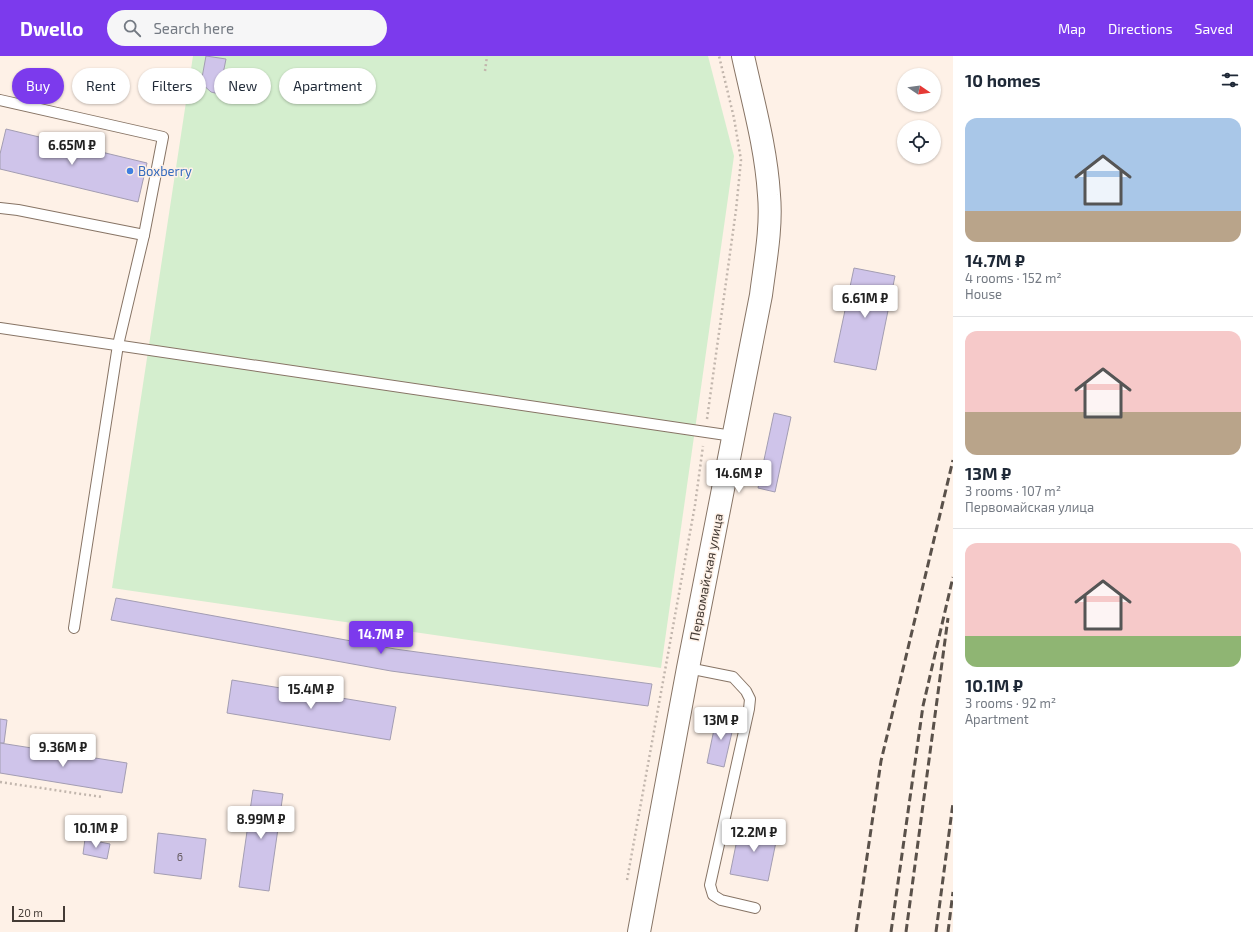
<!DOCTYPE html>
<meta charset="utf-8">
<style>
body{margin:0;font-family:"Exo 2",sans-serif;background:#f6f6f7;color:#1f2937;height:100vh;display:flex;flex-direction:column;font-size:15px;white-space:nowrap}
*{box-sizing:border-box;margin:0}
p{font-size:13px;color:#747a83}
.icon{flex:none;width:22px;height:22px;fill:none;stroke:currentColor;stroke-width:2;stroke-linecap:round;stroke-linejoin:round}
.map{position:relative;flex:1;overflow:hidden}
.drawer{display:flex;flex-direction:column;background:#fff;width:300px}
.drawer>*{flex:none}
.guide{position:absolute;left:12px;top:12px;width:380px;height:36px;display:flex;gap:8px}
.needle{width:26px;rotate:103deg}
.fabs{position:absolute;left:897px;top:12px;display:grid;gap:8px}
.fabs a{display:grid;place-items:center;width:44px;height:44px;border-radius:50%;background:#fff;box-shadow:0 1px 3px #0004;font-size:20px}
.scale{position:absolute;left:12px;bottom:10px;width:53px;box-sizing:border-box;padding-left:4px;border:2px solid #443b35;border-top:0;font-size:11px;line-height:14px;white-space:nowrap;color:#443b35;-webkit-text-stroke:3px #fef1e7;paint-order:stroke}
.price{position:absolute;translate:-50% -34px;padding:0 9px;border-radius:4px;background:#fff;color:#222;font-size:13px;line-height:26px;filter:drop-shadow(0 1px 2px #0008)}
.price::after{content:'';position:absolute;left:50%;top:24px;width:12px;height:9px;margin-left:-6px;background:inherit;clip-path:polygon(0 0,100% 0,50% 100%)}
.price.current{background:#7c3aed;color:#fff}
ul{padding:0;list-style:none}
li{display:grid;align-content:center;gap:8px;height:212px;padding:0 12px}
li+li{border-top:1px solid #e0e1e3}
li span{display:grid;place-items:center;height:124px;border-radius:12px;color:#555}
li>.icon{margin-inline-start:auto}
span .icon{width:72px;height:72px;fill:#fffc;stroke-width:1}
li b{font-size:17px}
h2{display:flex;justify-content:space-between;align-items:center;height:48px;padding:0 12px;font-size:17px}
.chip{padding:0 14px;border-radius:18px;background:#fff;box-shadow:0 1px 3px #0004;font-size:14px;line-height:36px}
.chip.current{background:#7c3aed;color:#fff}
header{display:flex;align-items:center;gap:24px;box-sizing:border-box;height:56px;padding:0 20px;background:#7c3aed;color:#fff}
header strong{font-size:19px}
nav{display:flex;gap:22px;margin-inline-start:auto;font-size:14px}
.search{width:280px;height:36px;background:#f6f6f7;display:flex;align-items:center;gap:10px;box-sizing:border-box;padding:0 14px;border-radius:22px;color:#747a83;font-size:15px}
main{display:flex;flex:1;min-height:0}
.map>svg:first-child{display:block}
.green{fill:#d4eece}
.building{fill:#cfc4ea;stroke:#a39db2}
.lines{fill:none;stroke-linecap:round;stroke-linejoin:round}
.lane-casing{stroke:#877465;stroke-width:12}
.secondary-casing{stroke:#877465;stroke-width:24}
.path{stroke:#c2b6ad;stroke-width:2.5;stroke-dasharray:2 3;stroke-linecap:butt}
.lane{stroke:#fff;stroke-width:10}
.secondary{stroke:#fff;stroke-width:22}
.rail{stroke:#5a514a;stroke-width:3;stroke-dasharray:8 4;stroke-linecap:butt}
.shop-dot{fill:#3f7fe0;stroke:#fef1e7;stroke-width:1.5}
.labels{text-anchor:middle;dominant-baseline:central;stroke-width:3;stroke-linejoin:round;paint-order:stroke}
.number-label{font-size:11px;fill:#675d62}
.shop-label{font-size:13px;fill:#366cbe;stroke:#fef1e7;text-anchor:start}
.street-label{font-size:13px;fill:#443b35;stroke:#fef1e7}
</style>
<header>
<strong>Dwello</strong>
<div class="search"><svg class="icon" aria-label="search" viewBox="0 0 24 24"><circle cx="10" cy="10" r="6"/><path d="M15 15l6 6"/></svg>Search here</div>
<nav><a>Map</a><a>Directions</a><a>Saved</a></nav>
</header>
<main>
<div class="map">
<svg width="953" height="876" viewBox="0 0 953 876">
<rect width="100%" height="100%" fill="#fef1e7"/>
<path class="green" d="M193,0H708L734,100L661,612L112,532Z"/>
<g class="building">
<path d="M206,0L226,3L219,38L211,36L201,27Z"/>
<path d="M6,73L147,107L138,146L0,113V98Z"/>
<path d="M854,212L895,220L876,314L834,306Z"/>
<path d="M774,357L791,361L775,436L758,432Z"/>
<path d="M116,542L395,593L652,628L648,650L391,615L111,564Z"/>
<path d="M232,624L396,651L390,684L227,657Z"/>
<path d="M717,659L735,663L724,711L707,707Z"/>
<path d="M0,663L7,664L4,687H0Z"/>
<path d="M0,687L127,707L122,737L0,717Z"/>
<path d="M253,734L283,738L269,835L239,831Z"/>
<path d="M740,769L778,776L768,825L730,818Z"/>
<path d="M158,777L206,783L201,823L154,817Z"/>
<path d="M85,783L110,788L107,803L83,798Z"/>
</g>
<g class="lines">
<g class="lane-casing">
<g id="lane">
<path d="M0,44L163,81L144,179L118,289L74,572"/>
<path d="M0,152L18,154L144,179"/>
<path d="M0,272L733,380"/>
<path d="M688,612L733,621L746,635L750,643L749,653L710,829L713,839L721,844L755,852"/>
</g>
</g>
<g class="secondary-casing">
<path id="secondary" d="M639,876L688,612L761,239C765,207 772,171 769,139C766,91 753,46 743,0"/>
</g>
<g class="path">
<path d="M485,15L487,0"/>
<path d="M707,363L736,154L741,104L734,62L719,0"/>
<path d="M0,726L102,741"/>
<path d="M627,824L695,449L703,390"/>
</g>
<use href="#lane" class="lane"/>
<use href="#secondary" class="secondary"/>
<g class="rail">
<path d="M856,876L881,705L953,404"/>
<path d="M891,876L923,650L953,521"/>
<path d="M906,876L948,562"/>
<path d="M936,876L953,747"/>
<path d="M948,876L953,836"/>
</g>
</g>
<circle class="shop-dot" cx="130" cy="115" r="4"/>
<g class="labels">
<g class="number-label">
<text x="180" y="800">6</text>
</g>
<g class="shop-label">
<text x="138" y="115">Boxberry</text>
</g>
<g class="street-label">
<text transform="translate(706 521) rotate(-79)">Первомайская улица</text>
</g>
</g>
</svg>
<div class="fabs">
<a><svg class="needle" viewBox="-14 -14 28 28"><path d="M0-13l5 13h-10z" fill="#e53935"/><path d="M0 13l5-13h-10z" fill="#747a83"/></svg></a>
<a><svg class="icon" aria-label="locate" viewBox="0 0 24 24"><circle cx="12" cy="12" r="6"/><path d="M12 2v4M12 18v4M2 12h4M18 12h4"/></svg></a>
</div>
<div class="scale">20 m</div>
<b class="price" style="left:72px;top:110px">6.65M ₽</b>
<b class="price" style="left:865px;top:263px">6.61M ₽</b>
<b class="price" style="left:739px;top:438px">14.6M ₽</b>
<b class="price current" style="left:381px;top:599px">14.7M ₽</b>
<b class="price" style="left:311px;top:654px">15.4M ₽</b>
<b class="price" style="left:721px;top:685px">13M ₽</b>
<b class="price" style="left:63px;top:712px">9.36M ₽</b>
<b class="price" style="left:261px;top:784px">8.99M ₽</b>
<b class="price" style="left:96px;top:793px">10.1M ₽</b>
<b class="price" style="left:754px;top:797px">12.2M ₽</b>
<div class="guide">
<a class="chip current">Buy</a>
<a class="chip">Rent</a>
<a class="chip">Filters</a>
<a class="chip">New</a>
<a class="chip">Apartment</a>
</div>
</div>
<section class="drawer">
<h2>10 homes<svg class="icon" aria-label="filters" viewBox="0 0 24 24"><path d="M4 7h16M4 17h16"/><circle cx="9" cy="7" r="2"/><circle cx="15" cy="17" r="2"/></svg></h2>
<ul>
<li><span style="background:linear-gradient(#a9c7e8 75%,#b9a48a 0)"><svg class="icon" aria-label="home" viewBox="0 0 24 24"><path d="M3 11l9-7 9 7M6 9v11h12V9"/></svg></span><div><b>14.7M ₽</b><p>4 rooms · 152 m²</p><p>House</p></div></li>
<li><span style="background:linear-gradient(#f6c9c9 65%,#b9a48a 0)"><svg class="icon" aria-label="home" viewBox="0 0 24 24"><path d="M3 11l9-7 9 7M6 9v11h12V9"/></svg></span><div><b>13M ₽</b><p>3 rooms · 107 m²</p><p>Первомайская улица</p></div></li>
<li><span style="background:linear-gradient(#f6c9c9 75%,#8fb573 0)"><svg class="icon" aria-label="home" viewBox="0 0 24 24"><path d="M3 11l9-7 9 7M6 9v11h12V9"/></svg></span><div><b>10.1M ₽</b><p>3 rooms · 92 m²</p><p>Apartment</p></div></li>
</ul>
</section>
</main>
